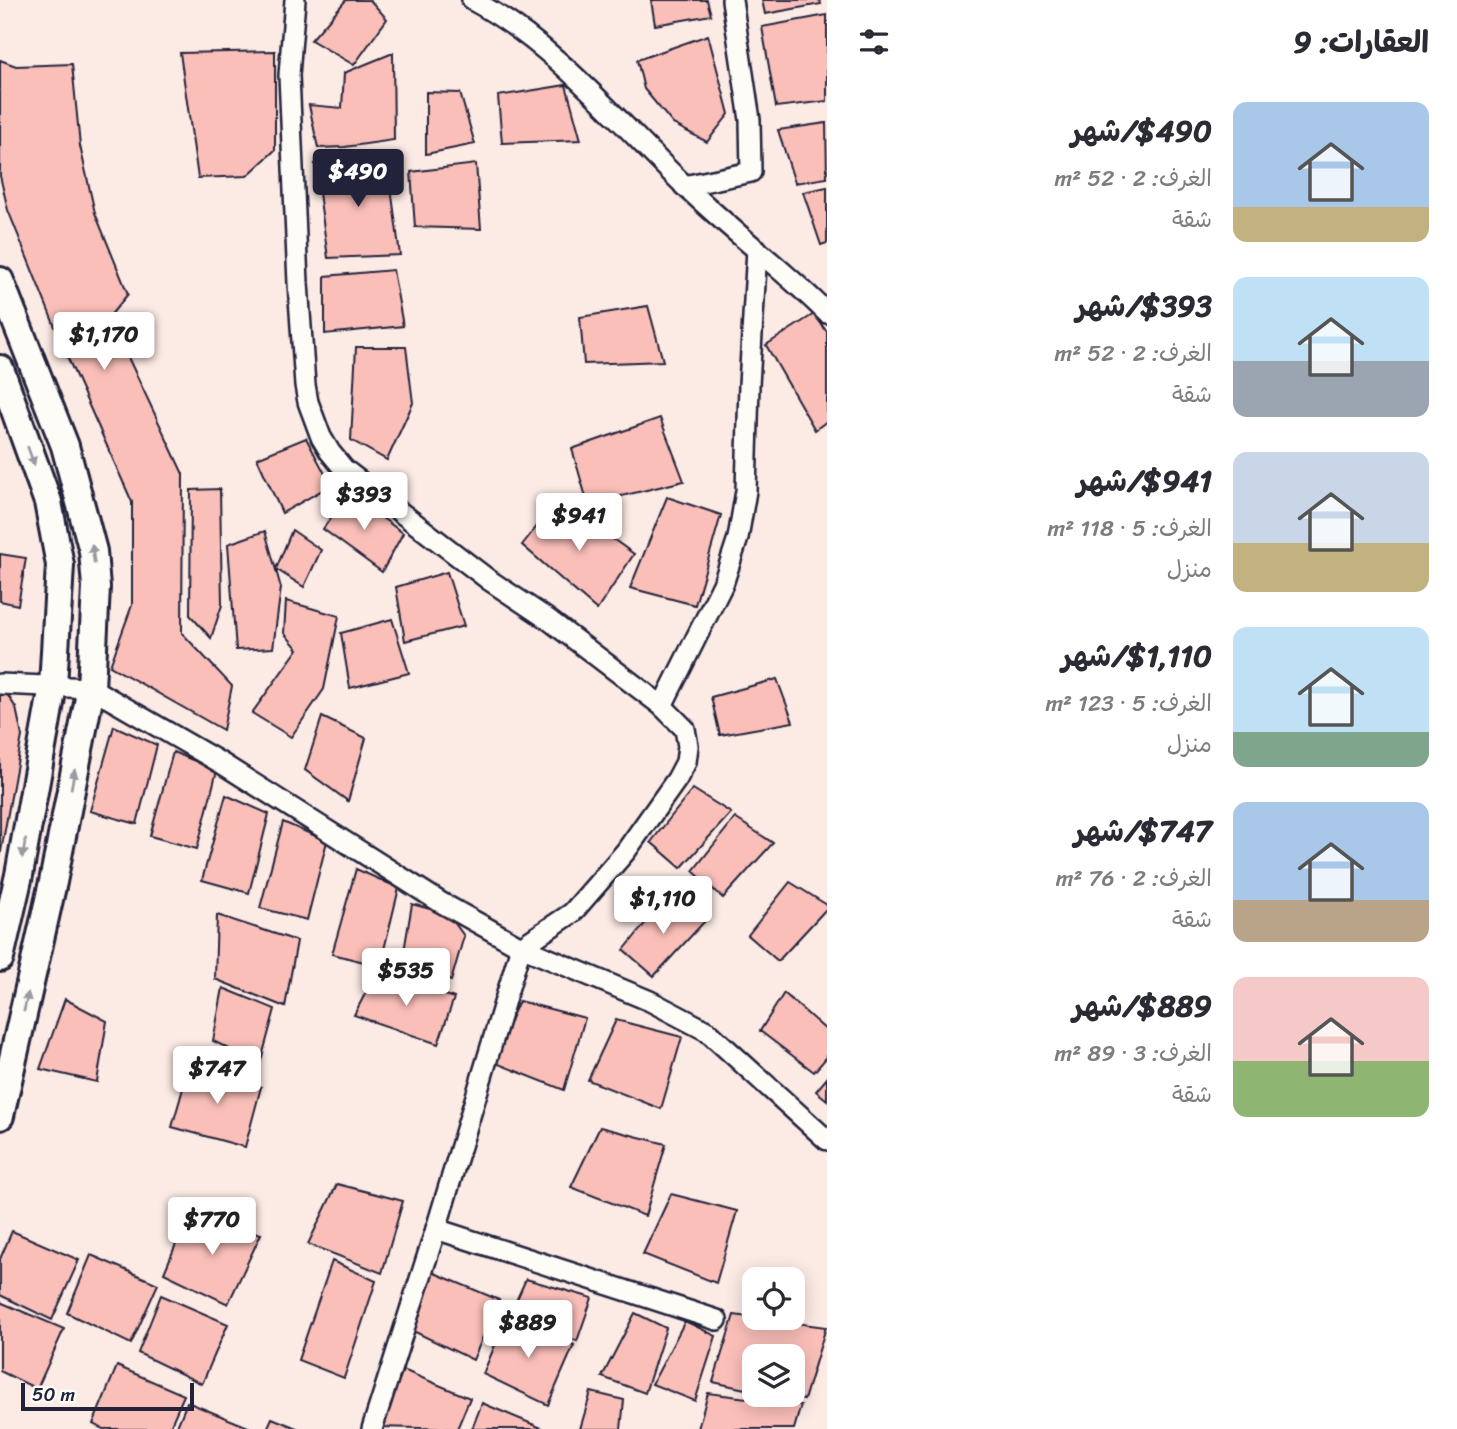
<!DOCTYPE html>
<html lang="ar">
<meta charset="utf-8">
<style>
body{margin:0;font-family:Sriracha,"Playpen Sans Arabic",sans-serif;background:#f2f2f3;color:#2b2b33;direction:rtl;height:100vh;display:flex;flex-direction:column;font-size:26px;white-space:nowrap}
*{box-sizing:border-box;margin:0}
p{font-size:23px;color:#7c7c81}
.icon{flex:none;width:38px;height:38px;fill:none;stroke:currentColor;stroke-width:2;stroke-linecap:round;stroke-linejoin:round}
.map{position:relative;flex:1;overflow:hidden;direction:ltr}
.drawer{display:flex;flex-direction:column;background:#fff;width:630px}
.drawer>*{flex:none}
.controls{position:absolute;left:742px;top:1267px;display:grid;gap:14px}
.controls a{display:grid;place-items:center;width:63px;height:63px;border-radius:14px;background:#fff;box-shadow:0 4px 18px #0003;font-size:35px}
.scale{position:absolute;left:21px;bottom:18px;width:173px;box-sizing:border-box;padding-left:7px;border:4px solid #22223b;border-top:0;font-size:19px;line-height:24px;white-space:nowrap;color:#22223b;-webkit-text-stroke:5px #fdfcf7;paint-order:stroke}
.price{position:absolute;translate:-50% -60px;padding:0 16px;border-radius:7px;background:#fff;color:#222;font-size:23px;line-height:46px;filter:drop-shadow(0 2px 4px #0008)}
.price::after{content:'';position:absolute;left:50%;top:42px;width:21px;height:16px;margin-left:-10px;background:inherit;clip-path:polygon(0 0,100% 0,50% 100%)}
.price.current{background:#22223b;color:#fff}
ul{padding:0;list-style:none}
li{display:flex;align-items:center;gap:21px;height:175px;padding:0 28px}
li span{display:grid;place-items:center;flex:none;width:196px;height:140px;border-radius:14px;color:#555}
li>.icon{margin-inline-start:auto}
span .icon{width:84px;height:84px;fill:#fffc;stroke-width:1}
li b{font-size:30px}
h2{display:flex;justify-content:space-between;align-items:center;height:84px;padding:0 28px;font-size:30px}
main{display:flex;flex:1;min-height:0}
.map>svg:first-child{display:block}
.building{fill:#fbbfb9;stroke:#22223b;stroke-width:2}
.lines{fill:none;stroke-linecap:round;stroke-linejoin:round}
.street-casing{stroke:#22223b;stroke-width:24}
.secondary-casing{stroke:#22223b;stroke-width:32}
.street{stroke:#fdfcf7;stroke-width:19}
.secondary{stroke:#fdfcf7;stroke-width:26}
.oneway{fill:#9a9aa2}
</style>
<main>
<section class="drawer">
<h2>العقارات: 9<svg class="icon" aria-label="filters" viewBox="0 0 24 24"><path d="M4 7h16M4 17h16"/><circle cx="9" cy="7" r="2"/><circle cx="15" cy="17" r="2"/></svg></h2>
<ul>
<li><span style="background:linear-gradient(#a9c7e8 75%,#c2b280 0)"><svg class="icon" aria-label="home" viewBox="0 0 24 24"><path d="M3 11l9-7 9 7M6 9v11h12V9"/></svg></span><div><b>$490/شهر</b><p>الغرف: 2 · 52 m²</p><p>شقة</p></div></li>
<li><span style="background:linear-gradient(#bfe0f5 60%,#9aa5b1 0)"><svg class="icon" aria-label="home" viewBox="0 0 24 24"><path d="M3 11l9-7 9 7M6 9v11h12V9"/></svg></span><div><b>$393/شهر</b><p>الغرف: 2 · 52 m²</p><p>شقة</p></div></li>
<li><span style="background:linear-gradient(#c9d6e8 65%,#c2b280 0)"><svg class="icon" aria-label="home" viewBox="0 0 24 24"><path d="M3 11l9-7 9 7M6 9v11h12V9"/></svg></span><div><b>$941/شهر</b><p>الغرف: 5 · 118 m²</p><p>منزل</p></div></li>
<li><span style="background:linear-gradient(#bfe0f5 75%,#7fa58c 0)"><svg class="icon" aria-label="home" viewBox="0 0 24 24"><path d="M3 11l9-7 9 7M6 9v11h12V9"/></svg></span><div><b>$1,110/شهر</b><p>الغرف: 5 · 123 m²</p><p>منزل</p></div></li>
<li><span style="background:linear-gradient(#a9c7e8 70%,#b9a48a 0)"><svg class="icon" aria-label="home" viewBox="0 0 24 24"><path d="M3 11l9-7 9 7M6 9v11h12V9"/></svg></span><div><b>$747/شهر</b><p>الغرف: 2 · 76 m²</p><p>شقة</p></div></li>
<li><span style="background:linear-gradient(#f6c9c9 60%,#8fb573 0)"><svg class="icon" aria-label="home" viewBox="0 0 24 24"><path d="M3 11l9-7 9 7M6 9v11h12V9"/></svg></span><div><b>$889/شهر</b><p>الغرف: 3 · 89 m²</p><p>شقة</p></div></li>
</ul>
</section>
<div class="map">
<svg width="827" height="1429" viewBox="0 0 827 1429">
<rect width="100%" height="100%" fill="#fceae4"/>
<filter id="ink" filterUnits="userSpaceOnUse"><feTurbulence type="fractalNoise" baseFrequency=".0143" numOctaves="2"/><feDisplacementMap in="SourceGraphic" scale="14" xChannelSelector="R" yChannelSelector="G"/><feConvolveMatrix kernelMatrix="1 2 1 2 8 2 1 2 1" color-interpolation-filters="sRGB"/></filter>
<g filter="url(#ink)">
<g class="building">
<path d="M346,0H370L387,19L354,65L311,40Z"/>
<path d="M651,0H707L711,15L655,25Z"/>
<path d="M762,0H820L821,4L765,14Z"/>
<path d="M827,15V101L776,107L762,27Z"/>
<path d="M708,35L729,114L707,142L673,124L644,89L637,60Z"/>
<path d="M275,51V150L247,176L198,178L180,53Z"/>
<path d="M393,53L394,140L345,147L318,148L309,105L342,108L344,73Z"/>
<path d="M0,60L16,66L72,64L80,146L95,213L128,294L109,317L183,474L182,633L232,686L223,730L110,666L132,605V502L66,354L8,210L0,176Z"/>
<path d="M566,85L581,140L502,143L498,96Z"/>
<path d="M426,92L460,93L475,144L426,154Z"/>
<path d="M826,123L827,178L795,183L778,130Z"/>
<path d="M387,158L400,255L328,258L315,164Z"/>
<path d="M476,164L481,229L415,227L411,172Z"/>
<path d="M827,187V243L821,245L803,192Z"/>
<path d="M393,270L403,326L325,334V276Z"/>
<path d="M648,306L663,361L584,364L580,317Z"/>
<path d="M814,314L827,332V421L815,430L766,345Z"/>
<path d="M356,347H406L413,403L387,460L351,440Z"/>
<path d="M660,418L684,481L588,504L572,449Z"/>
<path d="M306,438L331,485L282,513L257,458Z"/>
<path d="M220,489L222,605L211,638L190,615L191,490Z"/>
<path d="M346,496L360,502L403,533L382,572L323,529Z"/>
<path d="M667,497L721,515L695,605L630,588Z"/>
<path d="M558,500L634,554L597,610L522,545Z"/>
<path d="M292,530L321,550L304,587L276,569Z"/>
<path d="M265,531L281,588L273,648L236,650L228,544Z"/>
<path d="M0,554L26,558L18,605L0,601Z"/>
<path d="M447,572L464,626L405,641L396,587Z"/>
<path d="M286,601L339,616L324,689L291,737L252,713L298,649L284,633Z"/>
<path d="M392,619L409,673L350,688L341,633Z"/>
<path d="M777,679L793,722L720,735L711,697Z"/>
<path d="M0,690L5,691L16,708L22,736L0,857Z"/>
<path d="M322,717L366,738L348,801L305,770Z"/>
<path d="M114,726L157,745L137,824L90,811Z"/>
<path d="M173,752L217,770L197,849L150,836Z"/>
<path d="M693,789L731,813L681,868L651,842Z"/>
<path d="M226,795L269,814L249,893L202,880Z"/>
<path d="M735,818L773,843L723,898L693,871Z"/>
<path d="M283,822L327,841L307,920L260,908Z"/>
<path d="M356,869L399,888L380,966L332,954Z"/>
<path d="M790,882L827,905V908L778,961L748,935Z"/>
<path d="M666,897L705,921L654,976L624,950Z"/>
<path d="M412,904L448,914L464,936L451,981L402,963Z"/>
<path d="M217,915L297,941L285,1007L215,979Z"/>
<path d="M376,973L454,998L438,1044L354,1015Z"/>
<path d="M223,988L275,1009L260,1064L213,1041Z"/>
<path d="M784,993L827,1031V1057L814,1072L760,1031Z"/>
<path d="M65,999L107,1021L97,1082L40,1069Z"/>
<path d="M519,1001L585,1018L564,1090L491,1061Z"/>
<path d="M616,1020L682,1037L661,1109L588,1080Z"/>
<path d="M190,1064L261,1087L245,1147L172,1127Z"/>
<path d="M827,1078V1100L816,1091Z"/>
<path d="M600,1127L666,1144L645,1216L571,1187Z"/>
<path d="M337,1184L403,1201L382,1273L308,1244Z"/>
<path d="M671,1194L737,1211L716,1283L643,1254Z"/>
<path d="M188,1215L261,1234L228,1304L164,1273Z"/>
<path d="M12,1231L79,1260L52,1320L0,1295V1259Z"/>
<path d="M91,1255L158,1284L131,1344L67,1313Z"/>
<path d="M332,1261L376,1281L344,1378L298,1360Z"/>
<path d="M432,1272L499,1300L473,1360L409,1329Z"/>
<path d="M526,1279L592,1298L577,1341L512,1310Z"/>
<path d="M161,1295L228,1324L202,1384L138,1353Z"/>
<path d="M0,1302L64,1329L37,1389L0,1371Z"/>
<path d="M635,1313L666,1328L645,1393L602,1377Z"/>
<path d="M734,1315L826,1327L804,1400L775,1395H793V1356H754V1391L713,1382Z"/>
<path d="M507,1316L574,1345L548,1405L483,1374Z"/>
<path d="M685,1321L716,1336L695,1401L652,1384Z"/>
<path d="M117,1366L184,1395L169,1429H103L93,1424Z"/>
<path d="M403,1370L470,1398L457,1429L379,1427Z"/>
<path d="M591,1392L624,1400L621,1429H580Z"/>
<path d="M708,1393L801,1405L794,1429H698Z"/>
<path d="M187,1402L253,1429H176Z"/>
<path d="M482,1403L544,1429H472Z"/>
<path d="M272,1418L299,1429H267Z"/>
</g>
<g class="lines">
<g class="street-casing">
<g id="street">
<path d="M295,0L289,75L298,283L305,385L308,402L321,437L330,452L344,469L489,580L549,620L662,706L685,729L688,746L686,762L677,779L626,851L572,913L521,947L436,1229L372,1429"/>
<path d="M472,0C555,44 617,121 684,185C730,230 782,268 827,313"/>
<path d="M684,186L751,172L750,120L732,0"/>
<path d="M0,684L91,688L221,763L440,902L521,947L650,1001L707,1031L827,1140"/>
<path d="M662,706L723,584L738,538L746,491L749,385L757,249"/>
<path d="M436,1229L717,1320"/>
</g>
</g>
<g class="secondary-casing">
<g id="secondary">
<path d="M0,281L65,446L93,551L96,587L91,688L53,882L0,1116"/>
<path d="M0,369L48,502L60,565L53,686L19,875L0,958"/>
</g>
</g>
<use href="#street" class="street"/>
<use href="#secondary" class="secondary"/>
</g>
<defs><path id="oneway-solid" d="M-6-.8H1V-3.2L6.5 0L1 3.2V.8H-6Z" transform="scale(1.75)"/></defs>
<g class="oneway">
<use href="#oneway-solid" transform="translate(31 456) rotate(70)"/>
<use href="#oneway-solid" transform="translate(93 554) rotate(-98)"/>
<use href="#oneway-solid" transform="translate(73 779) rotate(-79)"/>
<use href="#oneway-solid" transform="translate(24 848) rotate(100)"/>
<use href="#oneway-solid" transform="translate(26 1002) rotate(-77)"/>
</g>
</g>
</svg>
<div class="controls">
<a><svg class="icon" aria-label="locate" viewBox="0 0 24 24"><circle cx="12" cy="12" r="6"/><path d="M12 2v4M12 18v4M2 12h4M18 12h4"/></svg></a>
<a><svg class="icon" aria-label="layers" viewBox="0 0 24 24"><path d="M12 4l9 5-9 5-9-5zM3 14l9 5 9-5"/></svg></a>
</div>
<div class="scale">50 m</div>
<b class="price current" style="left:358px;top:209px">$490</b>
<b class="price" style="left:104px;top:372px">$1,170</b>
<b class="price" style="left:364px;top:532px">$393</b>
<b class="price" style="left:579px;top:553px">$941</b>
<b class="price" style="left:663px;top:936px">$1,110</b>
<b class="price" style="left:406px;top:1008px">$535</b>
<b class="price" style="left:217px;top:1106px">$747</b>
<b class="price" style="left:212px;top:1257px">$770</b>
<b class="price" style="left:528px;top:1360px">$889</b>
</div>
</main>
